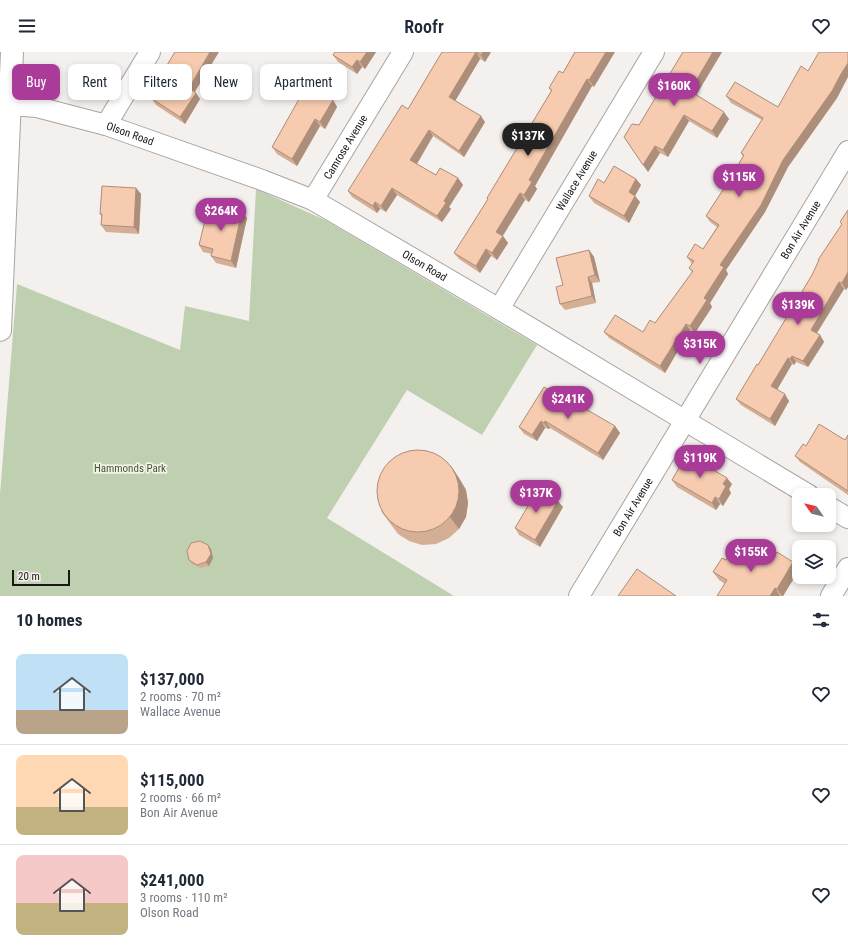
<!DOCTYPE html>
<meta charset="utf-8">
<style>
body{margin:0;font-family:"Roboto Condensed",sans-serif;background:#f6f6f7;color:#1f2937;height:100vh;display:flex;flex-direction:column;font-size:15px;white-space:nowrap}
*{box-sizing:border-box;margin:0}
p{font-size:13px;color:#747a83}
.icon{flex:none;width:22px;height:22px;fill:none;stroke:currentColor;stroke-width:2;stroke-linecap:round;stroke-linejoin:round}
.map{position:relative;height:544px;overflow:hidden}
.side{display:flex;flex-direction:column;background:#fff;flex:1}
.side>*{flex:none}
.guide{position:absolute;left:12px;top:12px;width:400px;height:36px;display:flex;gap:8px}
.needle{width:26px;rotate:304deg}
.controls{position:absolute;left:792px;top:436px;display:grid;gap:8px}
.controls a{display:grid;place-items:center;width:44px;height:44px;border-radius:8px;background:#fff;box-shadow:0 2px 6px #0003;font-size:20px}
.scale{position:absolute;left:12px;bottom:10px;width:58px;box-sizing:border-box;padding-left:4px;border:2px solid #181616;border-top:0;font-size:11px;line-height:14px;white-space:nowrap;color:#181616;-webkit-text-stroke:3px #f4f0ed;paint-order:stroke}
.price{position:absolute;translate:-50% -34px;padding:0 9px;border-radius:14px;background:#aa3b99;color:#fff;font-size:13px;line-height:26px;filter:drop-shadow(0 1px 2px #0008)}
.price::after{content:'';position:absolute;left:50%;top:24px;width:12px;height:9px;margin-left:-6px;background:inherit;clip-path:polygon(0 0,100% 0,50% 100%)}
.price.current{background:#222;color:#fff}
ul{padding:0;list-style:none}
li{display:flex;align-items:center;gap:12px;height:100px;padding:0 16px}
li+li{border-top:1px solid #e0e1e3}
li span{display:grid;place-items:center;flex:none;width:112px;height:80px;border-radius:8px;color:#555}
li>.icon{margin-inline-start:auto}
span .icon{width:48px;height:48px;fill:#fffc;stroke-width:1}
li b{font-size:17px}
h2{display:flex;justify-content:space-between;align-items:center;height:48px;padding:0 16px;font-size:17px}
.pill{padding:0 14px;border-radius:8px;background:#fff;box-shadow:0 2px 6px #0003;font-size:14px;line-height:36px}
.pill.current{background:#aa3b99;color:#fff}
header{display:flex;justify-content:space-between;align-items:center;height:52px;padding:0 16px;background:#fff;font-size:18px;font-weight:600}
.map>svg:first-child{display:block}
.green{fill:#bed0b0}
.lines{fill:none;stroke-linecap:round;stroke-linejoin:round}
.minor-casing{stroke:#a8a4a2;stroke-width:22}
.tertiary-casing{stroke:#a8a4a2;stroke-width:24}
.minor{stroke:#fff;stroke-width:20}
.tertiary{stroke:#fff;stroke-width:22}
.wall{fill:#d4af96}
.shaded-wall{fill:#ac8e7a}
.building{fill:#f6cbaf;stroke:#ac8e7a}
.labels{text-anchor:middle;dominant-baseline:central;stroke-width:3.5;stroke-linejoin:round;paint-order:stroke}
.street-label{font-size:11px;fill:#181616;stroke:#f4f0ed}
.park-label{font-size:11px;fill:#3f5c22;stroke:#f4f0ed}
</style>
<header><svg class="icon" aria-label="menu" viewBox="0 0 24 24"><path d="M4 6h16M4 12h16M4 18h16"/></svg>Roofr<svg class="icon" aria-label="heart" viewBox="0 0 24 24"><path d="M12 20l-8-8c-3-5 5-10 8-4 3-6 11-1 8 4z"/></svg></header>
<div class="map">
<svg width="848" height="544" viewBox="0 0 848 544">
<rect width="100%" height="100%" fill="#f4f0ed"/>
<path class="green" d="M256,137L325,168L537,293L482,383L407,338L327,466L454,544H0V442L17,232L180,298L185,254L249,269Z"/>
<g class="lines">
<g class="minor-casing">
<g id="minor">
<path id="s1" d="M9,53L37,55L106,73L262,128L313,148L499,257L809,443"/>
<path d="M106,73L150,0"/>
<path id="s2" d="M313,148L403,0"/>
<path id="s3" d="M499,257L654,0"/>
<path d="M829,455L848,466"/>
<path id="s4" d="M579,544L848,99"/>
<path d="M831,544L848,516"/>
</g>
</g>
<g class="tertiary-casing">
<path id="tertiary" d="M0,278L12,0"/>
</g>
<use href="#minor" class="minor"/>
<use href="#tertiary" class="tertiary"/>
</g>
<g class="wall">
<path d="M376,0L365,17L362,15L357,22L338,10L333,3Z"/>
<path d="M442,0H491L485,10L480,7L455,48L485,70L464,105L433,84L417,112L436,123L458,126L463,133L449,155L451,157L442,170L397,143L386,160L380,157L377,161L352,145L348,139L408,57Z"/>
<path d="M575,0L594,35L592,34L535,134L537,137L529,150L525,148L503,184L508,191L497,208L491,204L480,221L459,207L454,201L488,147L487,146L551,39L549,36L563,21Z"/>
<path d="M683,0H722L696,43L729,67L717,86L689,69L668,105L660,101L648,120L639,73Z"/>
<path d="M808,19L846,28L837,46L788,115L765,160L726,218L728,222L710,251L712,255L695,281L690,278L665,321L609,286L604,280H643L655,271L692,220L689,216L692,212L687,205L703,197L717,175L710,170L706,164L730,127L743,104L741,101L762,68L731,51L726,44L778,55Z"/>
<path d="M153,36L195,40L200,47L185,72L156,53L151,46L155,40Z"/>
<path d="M333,48L337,55L325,77L320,74L297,114L277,102L272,95Z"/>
<path d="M636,127L641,133L635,144L640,150L629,171L594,151L589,144L604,131Z"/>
<path d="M136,136L141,142L139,182L106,180L101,173L102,165L100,162Z"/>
<path d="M848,158V235L846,238L844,237L817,281L820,283L824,290L808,315L796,310L794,313L792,312L777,338L789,349L775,374L741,353L736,347L758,313L812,223L819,209L818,208L842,173L840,170Z"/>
<path d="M247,166L236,216L216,211L211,204L212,202L203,200L199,193Z"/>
<path d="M589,198L594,205L600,230L592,231L596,251L565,258L560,252L563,233Z"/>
<path d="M571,351L615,374L620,381L603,408L550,376L549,377L545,376L537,389L524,382L519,375Z"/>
<path d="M848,383V443L800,410L795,404L845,388Z"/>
<path d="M451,414L459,426L466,438L468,451L466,465L459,477L449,486L436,492L422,493L409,489L398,482L381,459Z"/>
<path d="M672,428L732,432L729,437L731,441L723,454L720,452L716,458L677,435Z"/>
<path d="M563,455L540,495L519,483L515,476Z"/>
<path d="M208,493L211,497L213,506L209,514L200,516L192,512L189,508Z"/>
<path d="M726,508L771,510H793L799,518L783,544H717L725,532L719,528L713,520Z"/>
</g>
<g class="shaded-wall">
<path d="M210,0H219L193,43L189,36Z"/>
<path d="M367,0H376L365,17L360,10Z"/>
<path d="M476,0L480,7L454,51L449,45Z"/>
<path d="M483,0H491L485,10L481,3Z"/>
<path d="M606,0H615L594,35L589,28Z"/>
<path d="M713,0H722L695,45L690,39Z"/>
<path d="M357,8L362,15L357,22L352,15Z"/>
<path d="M848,11V25L837,46L788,115L765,160L726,218L728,222L710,251L712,255L695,281L690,274L720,213L783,108Z"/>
<path d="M587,27L592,34L535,134L537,137L529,150L524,143L529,128Z"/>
<path d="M196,41L200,47L185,72L180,65Z"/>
<path d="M333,48L337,55L325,77L320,70Z"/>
<path d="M724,60L729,67L717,86L712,79Z"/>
<path d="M684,63L689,69L668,105L663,98Z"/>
<path d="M481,64L485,70L464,105L459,99Z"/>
<path d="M315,67L320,74L297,114L292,107Z"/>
<path d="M429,78L433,84L415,115L410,108Z"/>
<path d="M655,94L660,101L648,120L643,113Z"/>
<path d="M458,126L463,133L449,155L451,157L442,170L437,164L444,149Z"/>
<path d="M636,127L641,133L635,144L640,150L629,171L624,164L629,140Z"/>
<path d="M136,136L141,142L139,182L134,175Z"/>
<path d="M392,136L397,143L386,160L381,154Z"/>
<path d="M520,141L525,148L501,186L496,180Z"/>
<path d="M375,150L380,157L377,161L373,154Z"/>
<path d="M242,159L247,166L236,216L231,209Z"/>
<path d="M503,184L508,191L497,208L492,201Z"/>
<path d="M486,197L491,204L480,221L476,214Z"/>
<path d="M589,198L594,205L600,230L595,223Z"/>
<path d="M848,220V235L846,238L842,231Z"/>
<path d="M588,225L592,231L596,251L592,244Z"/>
<path d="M839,230L844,237L815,284L811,278Z"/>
<path d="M686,272L690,278L665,321L660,314Z"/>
<path d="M820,283L824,290L808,315L803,309Z"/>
<path d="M792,304L796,310L794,313L790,307Z"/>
<path d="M788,306L792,312L775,341L771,334Z"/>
<path d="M785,342L789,349L775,374L770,367Z"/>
<path d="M541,369L545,376L537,389L532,383Z"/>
<path d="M545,369L550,376L549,377L544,371Z"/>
<path d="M615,374L620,381L603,408L598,401Z"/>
<path d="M451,414L459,426L466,438L468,451L466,465L459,477L450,465Z"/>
<path d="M727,426L732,432L729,437L731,441L723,454L719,447L723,432Z"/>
<path d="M715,445L720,452L716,458L712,451Z"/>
<path d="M558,449L563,455L540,495L535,488Z"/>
<path d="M208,493L211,497L213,506L209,514L206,510Z"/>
<path d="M793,510L799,518L783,544H782L777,537Z"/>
<path d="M775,536L780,544H770Z"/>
</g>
<g class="building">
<path d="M175,0H210L189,36L196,41L180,65L151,46L156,39L153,36Z"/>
<path d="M335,0H367L360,10L357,8L352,15L333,3Z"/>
<path d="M442,0H483L481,3L476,0L449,45L481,64L459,99L429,78L410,108L436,123L440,116L458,126L444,149L446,151L437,164L392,136L381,154L375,150L373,154L348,139L402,53L408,57Z"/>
<path d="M575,0H606L589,28L587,27L529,128L532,130L524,143L520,141L496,180L503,184L492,201L486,197L476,214L454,201L488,147L487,146L552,38L549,36L559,19L563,21Z"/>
<path d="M683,0H713L690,39L724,60L712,79L684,63L663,98L655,94L643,113L624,85L632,72L639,73Z"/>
<path d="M819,0H848V11L841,22L832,39L783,108L761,153L720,213L724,215L704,246L707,248L690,274L686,272L660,314L604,280L615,263L643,280L650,268L655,271L693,219L689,216L694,209L687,205L695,192L703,197L719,173L706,164L730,127L744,103L741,101L763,66L726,44L735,30L778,55L801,14L808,19Z"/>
<path d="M307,33L333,48L320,70L315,67L292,107L272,95Z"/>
<path d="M614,114L636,127L629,140L635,144L624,164L589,144L598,127L604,131Z"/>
<path d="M102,134L136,136L134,175L101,173L102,162H100Z"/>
<path d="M224,155L242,159L231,209L211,204L213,197L199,193L208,156L223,160Z"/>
<path d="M848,158V220L842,231L839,230L811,278L820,283L803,309L792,304L790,307L788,306L771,334L785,342L770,367L736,347L757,312L758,313L812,223L819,208H818L842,172L840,170Z"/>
<path d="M589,198L595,223L588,225L592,244L560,252L556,235L563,233L556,206Z"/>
<path d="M544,335L571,351L572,349L615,374L598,401L545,369L544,371L541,369L532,383L519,375Z"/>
<path d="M819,372L845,388L848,383V439L795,404L803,392L806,394Z"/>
<circle cx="418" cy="439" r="41"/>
<path d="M687,402L727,426L723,432L726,434L719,447L715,445L712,451L672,428Z"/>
<path d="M538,437L558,449L535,488L515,476Z"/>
<path d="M200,489L208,493L211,502L206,510L197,513L189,508L187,499L191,491Z"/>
<path d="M739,489L771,510L777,500L793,510L777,537L775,536L770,544H717L727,528L713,520L722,506L726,508Z"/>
<path d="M637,517L676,544H618Z"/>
</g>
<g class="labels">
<g class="street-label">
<text stroke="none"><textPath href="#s1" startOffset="125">Olson Road</textPath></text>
<text stroke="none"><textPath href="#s2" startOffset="62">Camrose Avenue</textPath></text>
<text stroke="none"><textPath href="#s3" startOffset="150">Wallace Avenue</textPath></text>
<text stroke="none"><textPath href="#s4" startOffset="428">Bon Air Avenue</textPath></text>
<text stroke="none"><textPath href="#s1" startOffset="449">Olson Road</textPath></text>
<text stroke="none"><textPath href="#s4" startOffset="104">Bon Air Avenue</textPath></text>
</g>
<g class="park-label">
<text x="130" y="416">Hammonds Park</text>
</g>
</g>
</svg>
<div class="controls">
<a><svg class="needle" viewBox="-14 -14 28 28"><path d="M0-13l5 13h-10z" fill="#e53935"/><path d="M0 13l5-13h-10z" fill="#747a83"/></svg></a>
<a><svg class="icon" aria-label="layers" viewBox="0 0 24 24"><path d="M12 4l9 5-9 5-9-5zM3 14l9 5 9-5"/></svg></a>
</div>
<div class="scale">20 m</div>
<b class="price" style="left:674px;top:55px">$160K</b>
<b class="price current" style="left:528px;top:105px">$137K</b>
<b class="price" style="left:739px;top:146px">$115K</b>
<b class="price" style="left:221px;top:180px">$264K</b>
<b class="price" style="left:798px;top:274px">$139K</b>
<b class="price" style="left:700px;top:313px">$315K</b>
<b class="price" style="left:568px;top:368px">$241K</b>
<b class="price" style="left:700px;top:427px">$119K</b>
<b class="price" style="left:536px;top:462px">$137K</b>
<b class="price" style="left:751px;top:521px">$155K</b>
<div class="guide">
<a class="pill current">Buy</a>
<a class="pill">Rent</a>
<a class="pill">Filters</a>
<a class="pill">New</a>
<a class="pill">Apartment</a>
</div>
</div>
<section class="side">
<h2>10 homes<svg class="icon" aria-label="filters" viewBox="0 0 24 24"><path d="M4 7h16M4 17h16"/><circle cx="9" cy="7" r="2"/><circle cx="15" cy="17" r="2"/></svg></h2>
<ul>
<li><span style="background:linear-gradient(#bfe0f5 70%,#b9a48a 0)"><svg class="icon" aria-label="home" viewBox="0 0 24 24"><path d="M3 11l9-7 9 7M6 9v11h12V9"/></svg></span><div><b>$137,000</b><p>2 rooms · 70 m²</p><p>Wallace Avenue</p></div><svg class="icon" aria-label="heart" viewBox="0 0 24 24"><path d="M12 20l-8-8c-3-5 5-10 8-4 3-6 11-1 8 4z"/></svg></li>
<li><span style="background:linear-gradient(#ffd9b3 65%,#c2b280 0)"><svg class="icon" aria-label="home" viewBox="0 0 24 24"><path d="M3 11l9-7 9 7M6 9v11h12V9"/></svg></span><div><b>$115,000</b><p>2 rooms · 66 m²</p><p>Bon Air Avenue</p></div><svg class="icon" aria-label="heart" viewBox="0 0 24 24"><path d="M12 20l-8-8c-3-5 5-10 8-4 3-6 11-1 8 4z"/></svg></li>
<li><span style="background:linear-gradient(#f6c9c9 60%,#c2b280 0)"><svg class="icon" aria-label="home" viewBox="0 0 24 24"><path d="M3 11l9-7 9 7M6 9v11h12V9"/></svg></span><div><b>$241,000</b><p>3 rooms · 110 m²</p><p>Olson Road</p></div><svg class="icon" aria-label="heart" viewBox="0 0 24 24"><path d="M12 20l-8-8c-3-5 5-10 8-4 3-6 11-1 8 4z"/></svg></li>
</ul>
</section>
